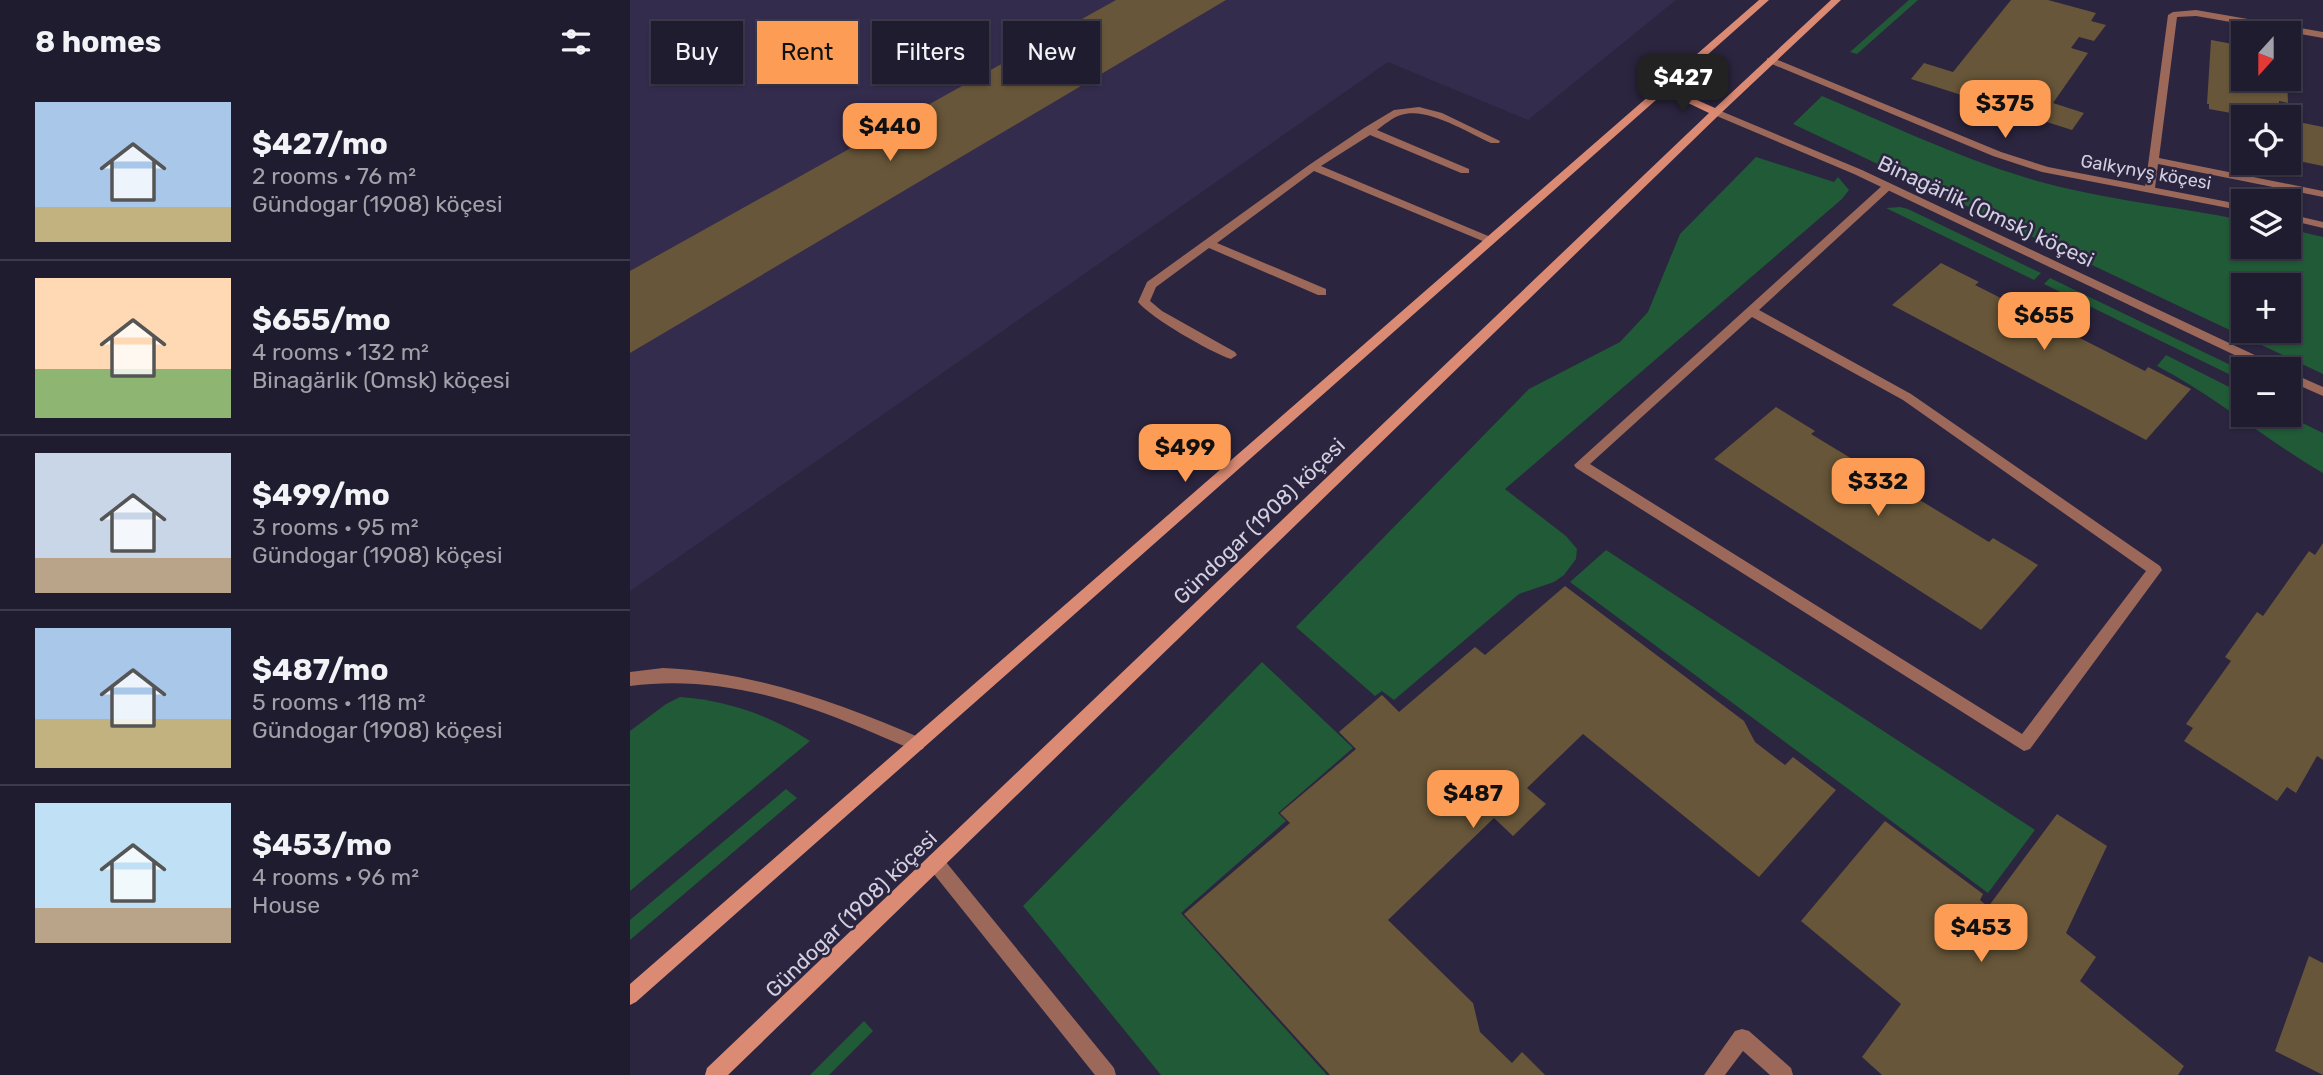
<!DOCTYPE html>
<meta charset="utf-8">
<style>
body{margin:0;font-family:Rubik,sans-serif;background:#282537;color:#f1f3f6;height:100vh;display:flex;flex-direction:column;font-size:26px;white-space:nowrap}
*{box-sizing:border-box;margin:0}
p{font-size:23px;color:#a2a1aa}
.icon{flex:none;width:38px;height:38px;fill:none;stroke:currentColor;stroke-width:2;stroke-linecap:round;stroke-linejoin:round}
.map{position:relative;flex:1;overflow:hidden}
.side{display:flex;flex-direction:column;background:#201c2f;width:630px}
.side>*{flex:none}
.hud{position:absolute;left:21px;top:21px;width:665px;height:63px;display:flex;gap:14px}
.needle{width:46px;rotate:201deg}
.tools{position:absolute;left:1601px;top:21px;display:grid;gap:14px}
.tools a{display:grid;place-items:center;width:70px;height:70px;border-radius:0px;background:#201c2f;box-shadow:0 2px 5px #0004,0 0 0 2px #3d3a4b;font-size:35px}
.price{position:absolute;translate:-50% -60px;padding:0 16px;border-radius:14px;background:#fd9d55;color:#111;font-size:23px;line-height:46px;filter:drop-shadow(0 2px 4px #0008)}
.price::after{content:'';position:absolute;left:50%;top:42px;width:21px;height:16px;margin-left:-10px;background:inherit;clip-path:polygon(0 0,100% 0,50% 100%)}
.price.active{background:#222;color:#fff}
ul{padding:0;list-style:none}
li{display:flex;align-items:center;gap:21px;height:175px;padding:0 35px}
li+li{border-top:2px solid #3d3a4b}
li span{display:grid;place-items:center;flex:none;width:196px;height:140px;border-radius:0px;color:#555}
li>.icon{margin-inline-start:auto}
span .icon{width:84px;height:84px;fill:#fffc;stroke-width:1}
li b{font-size:30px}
h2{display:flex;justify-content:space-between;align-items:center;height:84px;padding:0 35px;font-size:30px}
.tag{padding:0 24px;border-radius:0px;background:#201c2f;box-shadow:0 2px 5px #0004,0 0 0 2px #3d3a4b;font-size:24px;line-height:63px}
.tag.active{background:#fd9d55;color:#111}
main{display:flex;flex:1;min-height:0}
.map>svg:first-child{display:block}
.built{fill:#342c4d}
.green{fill:#205a36;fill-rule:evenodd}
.building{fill:#675639}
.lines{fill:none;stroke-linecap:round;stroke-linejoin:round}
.service{fill:#9b685a;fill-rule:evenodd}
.minor{fill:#9b685a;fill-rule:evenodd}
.secondary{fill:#db8a73;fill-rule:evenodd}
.labels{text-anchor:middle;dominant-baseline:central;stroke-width:5;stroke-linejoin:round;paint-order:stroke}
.far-street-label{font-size:18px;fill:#d2cfe1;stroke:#2b253f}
.street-label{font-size:21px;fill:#d2cfe1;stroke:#2b253f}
</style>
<main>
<section class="side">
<h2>8 homes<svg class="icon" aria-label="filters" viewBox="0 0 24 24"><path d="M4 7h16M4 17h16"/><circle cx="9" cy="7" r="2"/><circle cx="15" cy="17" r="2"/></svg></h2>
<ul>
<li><span style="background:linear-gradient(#a9c7e8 75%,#c2b280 0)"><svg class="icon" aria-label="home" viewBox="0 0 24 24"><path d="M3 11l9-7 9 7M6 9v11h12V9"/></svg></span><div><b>$427/mo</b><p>2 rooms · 76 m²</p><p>Gündogar (1908) köçesi</p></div></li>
<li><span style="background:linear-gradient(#ffd9b3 65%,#8fb573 0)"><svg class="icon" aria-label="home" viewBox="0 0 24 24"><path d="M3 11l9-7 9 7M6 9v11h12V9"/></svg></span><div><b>$655/mo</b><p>4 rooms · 132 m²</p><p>Binagärlik (Omsk) köçesi</p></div></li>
<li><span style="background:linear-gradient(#c9d6e8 75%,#b9a48a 0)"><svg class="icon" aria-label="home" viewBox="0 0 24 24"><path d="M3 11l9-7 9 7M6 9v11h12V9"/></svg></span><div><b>$499/mo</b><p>3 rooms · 95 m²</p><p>Gündogar (1908) köçesi</p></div></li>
<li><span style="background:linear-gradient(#a9c7e8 65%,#c2b280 0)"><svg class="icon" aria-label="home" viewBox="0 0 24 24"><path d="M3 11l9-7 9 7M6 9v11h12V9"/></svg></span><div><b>$487/mo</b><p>5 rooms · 118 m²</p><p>Gündogar (1908) köçesi</p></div></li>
<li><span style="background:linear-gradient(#bfe0f5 75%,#b9a48a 0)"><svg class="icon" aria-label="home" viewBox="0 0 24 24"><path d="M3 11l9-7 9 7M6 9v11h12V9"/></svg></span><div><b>$453/mo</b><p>4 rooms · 96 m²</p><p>House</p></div></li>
</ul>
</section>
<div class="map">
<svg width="1693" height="1075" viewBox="0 0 1693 1075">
<rect width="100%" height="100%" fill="#2b253f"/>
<path class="built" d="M0,0H1046L898,120L758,62L0,591Z"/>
<g class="green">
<path d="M1279,0H1288L1227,54L1220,52Z"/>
<path d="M1192,96C1259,124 1325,156 1394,177C1462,198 1543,206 1613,220L1614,247H1659V229L1693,237V374L1163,124ZM1614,285H1659V331H1614Z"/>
<path d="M1126,157L1204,182L1208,177L1219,190L1212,199L875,489L936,536L947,549L946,559L934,575L924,582L889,594L764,700L752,691L745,696L666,627L899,389L990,342L1018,312L1050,234Z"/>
<path d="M1270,207L1278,209L1411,273L1404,280L1256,208Z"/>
<path d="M1420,278L1613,371V381L1414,284Z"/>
<path d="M1536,355L1613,394L1614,415H1656L1693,433V473C1636,440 1585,396 1527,366Z"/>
<path d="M976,550L1405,830L1358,893L940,582Z"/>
<path d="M632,662L723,748L648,813L656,821L551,913L697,1075H531L393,906Z"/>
<path d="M50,697C96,700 142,716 180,741L0,891V731L36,704Z"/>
<path d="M156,789L167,798L0,940V920Z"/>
<path d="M234,1021L243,1031L199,1075H180Z"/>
</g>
<g class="building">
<path d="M486,0H596L0,353V271Z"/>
<path d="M1381,0H1418L1466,13L1461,21L1476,25L1464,41L1449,37L1441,48L1458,53L1423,103L1454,113L1442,130L1281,79L1294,63L1323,72Z"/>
<path d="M1581,40L1614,46V79H1657L1658,103L1649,101V117H1623L1579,109V104H1577Z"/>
<path d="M1659,120L1693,127V166L1659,159Z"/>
<path d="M1311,263L1349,282L1345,285L1515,371L1518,367L1561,389L1516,440L1262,305Z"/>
<path d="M1146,407L1185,431L1181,434L1359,542L1363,538L1408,565L1351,630L1084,459Z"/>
<path d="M1693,543V760L1687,756L1666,793L1657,787L1647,801L1554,741L1563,728L1556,724L1601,661L1595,657L1627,612L1633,616L1679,551L1685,555Z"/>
<path d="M935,586L1114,721L1125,742L1155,765L1163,757L1206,790L1129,877L953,734L897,788L916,804L883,836L864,818L758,920L843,1003L850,1032L882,1063L892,1052L915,1075H700L554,914L660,823L650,813L726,749L709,732L752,695L769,712L845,647L855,655Z"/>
<path d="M1427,814L1477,846L1436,933L1466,957L1450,981L1554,1066L1548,1075H1252L1232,1057L1271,1004L1171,921L1255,821L1353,894L1350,900L1358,907Z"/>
<path d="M1679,956L1693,963V1075L1645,1051Z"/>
</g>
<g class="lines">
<g class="service">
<path d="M1566,10L1693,32V38L1566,16L1547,17L1529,158L1693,191V197L1528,164L1525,188L1520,191L1515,188L1538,15L1543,12Z"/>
<path d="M789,107L812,113L870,141L869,143H861C838,133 797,106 771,115C763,117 754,125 747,130L839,169V173H831L740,135L691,166L863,238V242H855L684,171L587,243L696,289V295H688L579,248L526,287L520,301L532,311L605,352L607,355L601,359C580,352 521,318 508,302L517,282L679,165L734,128L764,110Z"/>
<path d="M1258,183L1263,186L1262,188L1129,310L1281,394L1530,566L1532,570L1400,749L1394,751L946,468L944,465L1254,184ZM1122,317L1273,400L1516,571L1392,734L960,464Z"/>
<path d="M33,668C125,672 209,703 293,739L295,744L293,749L287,751C263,742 240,731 217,722C147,694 75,676 0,686V672Z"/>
<path d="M305,854L311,856L484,1068L486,1075H465L299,868L297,862L299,856Z"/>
<path d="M1112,1029L1119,1031L1161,1068L1163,1075H1140L1113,1051L1095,1075H1074L1105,1031Z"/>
</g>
<g class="minor">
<path d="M1137,58H1143L1371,152L1418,167L1614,205V211L1412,172L1363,156L1137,62Z"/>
<path d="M1086,109L1232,170L1648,366L1650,369H1634L1224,174L1082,114V110Z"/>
<path d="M1659,214L1693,222V228L1659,220Z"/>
<path d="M1659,372L1693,387V396L1659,381Z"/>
</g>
<path class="secondary" d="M1129,0H1139L1040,88L1085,108L1201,0H1211L1090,114L98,1075H75L77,1068L1079,113L1035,92L6,1002L0,1005V984Z"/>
</g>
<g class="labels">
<g class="far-street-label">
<text transform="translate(1516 172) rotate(10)">Galkynyş köçesi</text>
</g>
<g class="street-label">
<text transform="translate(1356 211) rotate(25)">Binagärlik (Omsk) köçesi</text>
<text transform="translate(629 521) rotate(-44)">Gündogar (1908) köçesi</text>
<text transform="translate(221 914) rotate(-44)">Gündogar (1908) köçesi</text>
</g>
</g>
</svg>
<div class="tools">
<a><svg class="needle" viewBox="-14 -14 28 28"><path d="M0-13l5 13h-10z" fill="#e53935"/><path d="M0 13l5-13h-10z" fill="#a2a1aa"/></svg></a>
<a><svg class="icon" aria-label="locate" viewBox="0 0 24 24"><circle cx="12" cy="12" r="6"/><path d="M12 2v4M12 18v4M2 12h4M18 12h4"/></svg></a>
<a><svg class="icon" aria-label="layers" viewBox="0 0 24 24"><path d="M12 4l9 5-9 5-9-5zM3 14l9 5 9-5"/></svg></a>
<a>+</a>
<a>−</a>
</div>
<b class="price active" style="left:1053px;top:114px">$427</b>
<b class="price" style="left:1375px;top:140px">$375</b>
<b class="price" style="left:260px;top:163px">$440</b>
<b class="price" style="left:1414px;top:352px">$655</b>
<b class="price" style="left:555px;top:484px">$499</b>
<b class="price" style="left:1248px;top:518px">$332</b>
<b class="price" style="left:843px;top:830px">$487</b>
<b class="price" style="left:1351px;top:964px">$453</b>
<div class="hud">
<a class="tag">Buy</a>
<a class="tag active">Rent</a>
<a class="tag">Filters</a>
<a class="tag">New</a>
</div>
</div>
</main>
